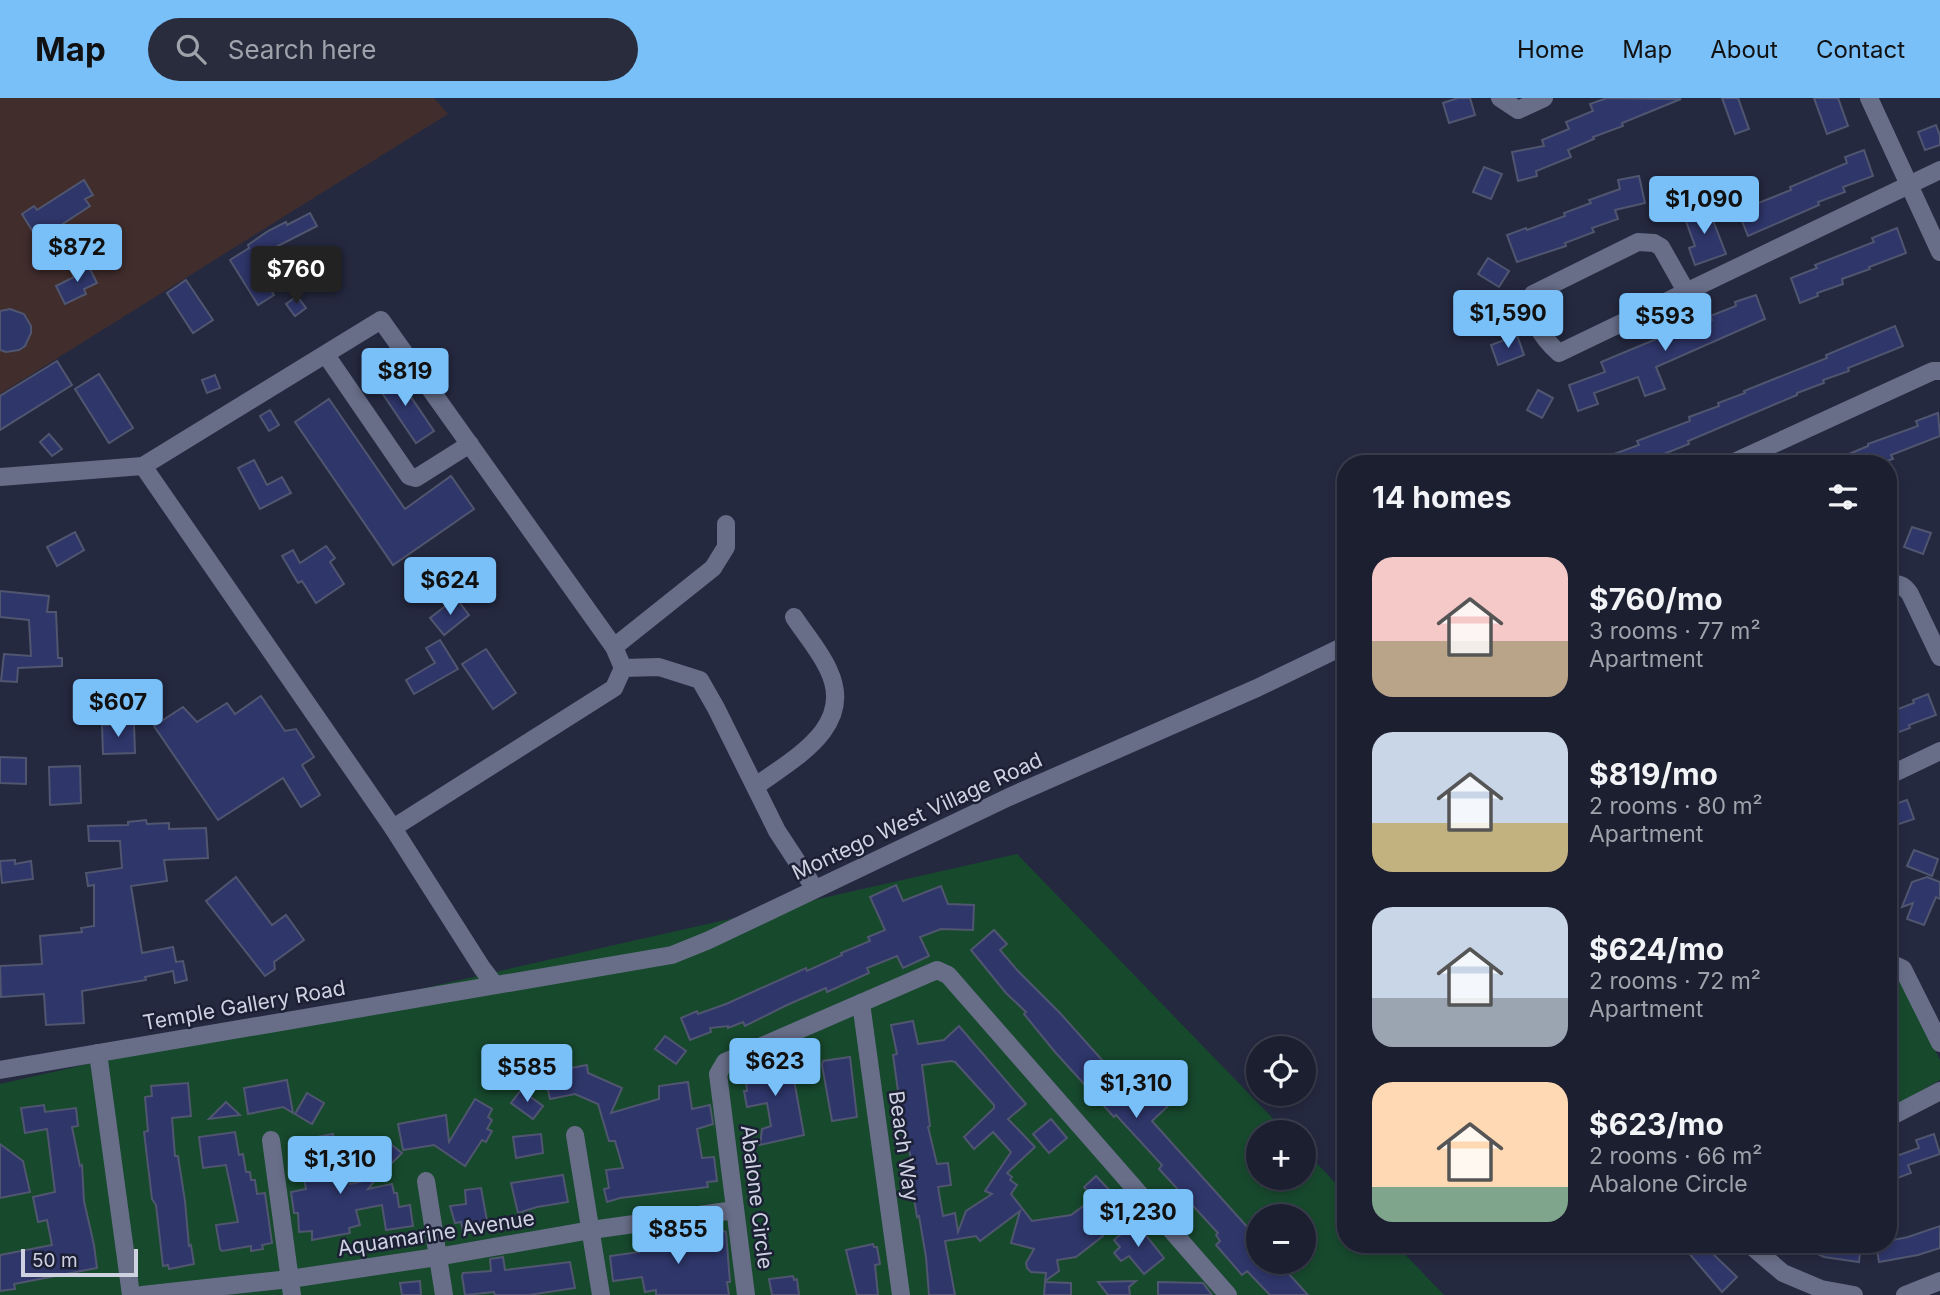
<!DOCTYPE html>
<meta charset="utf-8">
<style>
body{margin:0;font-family:Inter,sans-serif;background:#292c3c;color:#f1f3f6;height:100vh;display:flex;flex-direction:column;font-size:26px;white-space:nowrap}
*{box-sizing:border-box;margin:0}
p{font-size:23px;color:#a0a2ab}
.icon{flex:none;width:38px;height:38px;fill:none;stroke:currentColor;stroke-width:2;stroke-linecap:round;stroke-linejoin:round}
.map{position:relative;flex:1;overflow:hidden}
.drawer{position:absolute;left:1337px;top:357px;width:560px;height:798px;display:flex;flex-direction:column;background:#1c1f30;border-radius:28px;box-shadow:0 4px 10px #0003,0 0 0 2px #3a3d4c}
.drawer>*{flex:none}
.tools{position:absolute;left:1246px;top:938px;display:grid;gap:14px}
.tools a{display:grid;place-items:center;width:70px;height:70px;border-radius:50%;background:#1c1f30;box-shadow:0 4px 10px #0003,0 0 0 2px #3a3d4c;font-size:35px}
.scale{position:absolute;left:21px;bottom:18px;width:117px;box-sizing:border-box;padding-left:7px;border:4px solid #ced1e0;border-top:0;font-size:19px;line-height:24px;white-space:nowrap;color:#ced1e0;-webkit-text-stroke:5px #1c2035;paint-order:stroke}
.price{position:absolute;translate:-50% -60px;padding:0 16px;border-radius:7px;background:#79bff8;color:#111;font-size:23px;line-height:46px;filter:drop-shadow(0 2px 4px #0008)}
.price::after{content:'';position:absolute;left:50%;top:42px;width:21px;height:16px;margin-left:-10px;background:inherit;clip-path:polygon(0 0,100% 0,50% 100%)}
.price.selected{background:#222;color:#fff}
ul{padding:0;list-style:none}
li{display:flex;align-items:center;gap:21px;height:175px;padding:0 35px}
li span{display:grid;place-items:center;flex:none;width:196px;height:140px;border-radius:21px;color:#555}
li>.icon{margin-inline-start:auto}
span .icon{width:84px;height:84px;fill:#fffc;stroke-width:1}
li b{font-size:30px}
h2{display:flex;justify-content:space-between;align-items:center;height:84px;padding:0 35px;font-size:30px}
header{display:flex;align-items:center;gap:42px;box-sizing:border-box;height:98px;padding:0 35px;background:#79bff8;color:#111}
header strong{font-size:33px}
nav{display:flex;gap:38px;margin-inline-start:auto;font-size:24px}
.search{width:490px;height:63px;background:#292c3c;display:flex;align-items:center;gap:18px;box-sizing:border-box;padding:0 24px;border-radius:38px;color:#a0a2ab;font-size:26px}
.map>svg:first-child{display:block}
.industrial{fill:#412d2c}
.green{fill:#17492d;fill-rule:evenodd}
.building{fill:#2f366a;stroke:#50566f;stroke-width:2;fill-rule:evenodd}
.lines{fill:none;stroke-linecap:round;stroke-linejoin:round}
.minor{stroke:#686e88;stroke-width:18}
.labels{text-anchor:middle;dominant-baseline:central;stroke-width:5;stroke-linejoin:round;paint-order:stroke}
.street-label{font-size:21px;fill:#ced1e0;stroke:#1c2035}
</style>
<header>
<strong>Map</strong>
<div class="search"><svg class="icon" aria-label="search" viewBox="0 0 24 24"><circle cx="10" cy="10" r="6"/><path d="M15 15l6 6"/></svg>Search here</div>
<nav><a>Home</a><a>Map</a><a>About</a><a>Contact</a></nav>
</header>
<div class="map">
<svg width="1940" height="1197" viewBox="0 0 1940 1197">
<rect width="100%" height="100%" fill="#252940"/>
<path class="industrial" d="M0,0H434L448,16L0,296Z"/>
<g class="green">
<path d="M1017,756L1286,1034H1258V1080H1304V1052L1346,1096V1146H1395L1444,1197H0V986ZM1258,1118H1304V1164H1258Z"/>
<path d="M1888,875L1898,878L1940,962V982L1888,1012Z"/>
</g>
<g class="building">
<path d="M1458,0H1470L1475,17L1449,25L1443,5Z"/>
<path d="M1607,0L1681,1L1622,25L1623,28L1593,39L1594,41L1568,52L1571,59L1536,73L1537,78L1518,83L1512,54L1544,48L1542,42L1569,31L1566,24L1593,13L1590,6Z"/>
<path d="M1722,0H1738L1749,31L1735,36Z"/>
<path d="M1814,0H1838L1848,28L1827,36Z"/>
<path d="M1936,27L1940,38V47L1925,52L1918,34Z"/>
<path d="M1864,52L1873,78L1843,89L1845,94L1818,104L1819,107L1748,138L1738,113L1791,92L1790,89L1847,65L1845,59Z"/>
<path d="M1484,69L1502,76L1491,101L1473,94Z"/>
<path d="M1639,78L1645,105L1615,112L1618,121L1592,130L1594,134L1565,145L1566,148L1517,164L1507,137L1526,130L1527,132L1565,118L1564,115L1591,105L1589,102L1620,91L1618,82Z"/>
<path d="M1676,80L1690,91L1674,109L1661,98Z"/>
<path d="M84,82L93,97L85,101L90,108L52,133L60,146L46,155L22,116L34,108L37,112Z"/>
<path d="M1707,107L1726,156L1695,167L1689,150L1695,148L1683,115Z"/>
<path d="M310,115L317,128L270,152L274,158L257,170L274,197L258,207L230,162L249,150L248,147L268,133L286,124L287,127Z"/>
<path d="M1897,130L1906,155L1869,169L1870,171L1842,181L1843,186L1817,195L1818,198L1800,205L1791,180L1817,170L1815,167L1874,144L1872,140Z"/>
<path d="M1488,160L1509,173L1499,189L1478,176Z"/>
<path d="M87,165L97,185L84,191L86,196L65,206L56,188L74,179L71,173Z"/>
<path d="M186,182L213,222L193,235L167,195Z"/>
<path d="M1502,197L1508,217L1481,224L1475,204Z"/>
<path d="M1756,197L1765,221L1656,269L1665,291L1645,298L1638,279L1594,295L1598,306L1578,313L1569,287L1605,274L1601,264L1654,242L1712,222L1710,218L1736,208L1735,204Z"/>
<path d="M297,198L306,210L295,218L286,206Z"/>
<path d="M10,211L24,216L31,228V235L25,248L19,252L6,254L0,252V213Z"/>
<path d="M1895,228L1903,248L1848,270L1849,273L1823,282L1824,285L1797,295V297L1688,343L1689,346L1639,366H1592V364L1639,347L1637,343L1690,323L1689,319L1719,308L1718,305L1745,295L1744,293L1827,260L1826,257Z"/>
<path d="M1517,237L1524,257L1498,267L1491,247Z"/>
<path d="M57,263L72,287L0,332V298Z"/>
<path d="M394,274L434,333L416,345L376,286Z"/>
<path d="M99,276L133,330L109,345L75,291Z"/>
<path d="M215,277L220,290L207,295L202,282Z"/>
<path d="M1538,292L1553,300L1542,320L1527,312Z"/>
<path d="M329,301L405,411L451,378L474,411L393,467L295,324Z"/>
<path d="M270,312L279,327L269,333L260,318Z"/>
<path d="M1938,315L1940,338L1891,357L1893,361L1878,366H1825L1868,348V346L1918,328L1916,323Z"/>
<path d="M49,336L62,351L52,358L40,344Z"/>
<path d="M254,362L267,387L282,379L291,395L260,411L238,370Z"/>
<path d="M1912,429L1931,435L1923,456L1904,449Z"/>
<path d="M75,434L84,452L57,468L47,449Z"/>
<path d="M326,448L335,460L330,464L344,486L316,505L302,483L298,485L282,458L293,452L300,465Z"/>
<path d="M0,493L49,498L47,514H56L58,560H62V568L18,570L17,584L1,583L4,556L31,558L29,522L0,519Z"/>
<path d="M456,500L469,517L444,537L430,520Z"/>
<path d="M440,542L458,571L414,596L406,582L435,565L426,550Z"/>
<path d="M486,551L516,595L493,611L462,566Z"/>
<path d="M1928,596L1936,617L1909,627L1910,630L1891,637L1888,629V615L1914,605L1913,602Z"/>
<path d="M261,598L285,633L296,631L314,659L302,667L320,697L301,709L283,680L218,722L154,628L183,609L197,624L227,605L235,616Z"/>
<path d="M134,626L135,655L103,656L102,627Z"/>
<path d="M0,659L26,660V686L0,685Z"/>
<path d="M80,668L81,705L50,707L49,669Z"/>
<path d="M1907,702L1914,721L1896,727L1889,708Z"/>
<path d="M146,722L147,726L169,725V731L206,730L208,760L164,762L167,783L131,788L142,855L173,849L176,864L183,863L187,882L175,885L173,873L145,879L146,882L82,893L84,925L46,927L44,896L1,899L0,868L42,866L40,838L82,834L81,830L94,828V787L88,788L86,775L122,770L120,743H89L88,728L128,727V724Z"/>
<path d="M1914,752L1938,761L1932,778L1907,768Z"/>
<path d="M15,762V766L31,763L33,781L2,785L0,763Z"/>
<path d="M236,779L272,827L286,817L304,842L274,864L275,871L265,878L206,803Z"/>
<path d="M1927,779L1940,784V801L1936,799L1924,827L1907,821L1913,805L1902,809L1912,784Z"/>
<path d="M896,787L903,803L941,788L948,806L974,807L973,832L941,831L920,839L929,858L903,870L897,858L867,870L869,875L827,894L826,890L787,907L745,928L743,924L728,930V928L710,930L711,934L690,942L681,920L697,913L698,916L726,906L806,870L807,873L842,857L841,855L870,843L868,839L885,832L870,799Z"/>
<path d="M994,832L1007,846L1000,852L1018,873L1060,915L1136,1000L1151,987L1169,1007L1152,1023L1258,1141V1164H1278L1308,1197H1270L1247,1173L1242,1177L1216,1147L1220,1143L1216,1137L1218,1135L1159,1071L1162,1067L1116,1017L1114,1019L1055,954L1024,916L1026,914L1006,895L971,852Z"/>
<path d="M913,923L918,946L944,942L959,928L1026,1006L1008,1021L1035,1049L1007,1075L1012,1079L1010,1082L1017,1087L1011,1096L1032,1123L1071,1117L1094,1100L1084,1089L1096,1078L1115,1098L1095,1116L1099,1122L1094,1126L1103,1138L1076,1159L1057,1162L1059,1173L1045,1183L1046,1175L1031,1174L1027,1170L1026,1165L1034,1151L1011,1145L1020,1113L980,1143L976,1138L945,1143L955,1197H929L926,1159L919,1118L917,1119L914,1100L910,1070H913L901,1015L893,957L897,956L891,927ZM951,963L955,964L994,1007V1010L964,1039L974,1051L993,1034L1011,1054L985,1093L992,1096L966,1113L958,1134L955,1115L943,1118L938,1089L951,1087L948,1065L937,1066L928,1029L930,1028L922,967Z"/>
<path d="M665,938L686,953L676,966L655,951Z"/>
<path d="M782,959L783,961L790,960L804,1037L760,1047L762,1031L771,1028L767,1005L747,1009L744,993H747L745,968Z"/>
<path d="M850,959L857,1019L832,1023L822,967L823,963Z"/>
<path d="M587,967L588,975L622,990L611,1015L659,1001V988L688,984L692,1011L710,1007L713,1026L697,1031L702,1060L714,1059L717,1083L707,1084L708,1089L620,1100L607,1104L604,1091L609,1090L606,1072L623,1070L615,1043H609L598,1006L575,996L550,1001L544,975Z"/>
<path d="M287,982L293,1015L283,1009L248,1016L244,990Z"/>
<path d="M188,985L191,1018L172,1020L175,1058H178L185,1103L189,1148L191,1147L194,1166L169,1171L168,1167L163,1168L156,1107L152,1101L144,1034L148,1033L145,999L152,998L151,988Z"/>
<path d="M521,992L543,1008L533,1021L511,1005Z"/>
<path d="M307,995L324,1005L312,1026L295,1016Z"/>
<path d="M475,1001L492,1011L488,1019L492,1022L487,1031L492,1033L486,1044L482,1042L465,1068L434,1047L403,1052L398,1026L446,1017L449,1044Z"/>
<path d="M226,1004L240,1017L209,1021Z"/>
<path d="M44,1007L45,1014L76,1010L78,1028L72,1029L80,1068L82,1067L84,1103L94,1147L97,1170L14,1186L15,1191L0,1193V1157L52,1147L47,1122L38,1124L33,1099L55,1094L47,1031L25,1035L21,1010Z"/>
<path d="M1051,1021L1067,1040L1049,1055L1033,1036Z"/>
<path d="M235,1034L239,1057L243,1056L246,1074H250L251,1082H255L257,1096L265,1095L272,1145L262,1147L263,1151L251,1153V1148L222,1153L220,1151L216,1127L238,1124L226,1067L203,1070L199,1039Z"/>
<path d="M333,1036L337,1057H339L341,1068L346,1067L350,1086L377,1080L368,1091L392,1086L394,1095H397L399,1109L410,1107L413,1128L386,1132L382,1107L356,1112L360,1127L349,1130L350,1135L312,1142V1133L299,1134L298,1115H294L291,1094L306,1091L302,1070L312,1068L307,1041Z"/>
<path d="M541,1036L543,1055L516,1060L513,1039Z"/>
<path d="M1934,1036L1940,1056L1908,1067L1911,1075L1892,1082L1888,1071V1061L1919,1050L1916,1042Z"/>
<path d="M383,1040L402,1055L386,1071L369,1056Z"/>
<path d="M0,1046L23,1063L30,1094L0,1100Z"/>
<path d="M563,1077L568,1104L537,1109L518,1115L511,1085Z"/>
<path d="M481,1090L488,1128L463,1133L461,1124L455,1125L450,1108L466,1106L465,1092Z"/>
<path d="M1131,1128L1137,1134L1140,1130L1164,1160L1144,1176L1129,1158L1121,1163L1114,1155L1120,1149L1114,1142Z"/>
<path d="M1940,1128V1150L1918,1157L1879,1164L1876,1146H1888V1143L1908,1139Z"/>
<path d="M723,1133L726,1134L730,1184H727L729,1197H656V1192L645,1194L642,1179L613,1183L610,1158L639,1154L636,1139L660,1135L662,1153L701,1147L700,1137Z"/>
<path d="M873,1146L874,1149H877L880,1166L875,1167L878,1197H857L846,1152Z"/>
<path d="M1681,1146H1710L1716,1153L1713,1156L1737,1179L1722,1194Z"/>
<path d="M1798,1146H1861L1859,1164L1824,1159Z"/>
<path d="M503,1159L505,1172L570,1164L575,1190L529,1197H495L494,1194L465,1197L462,1178L463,1175L491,1173L490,1161Z"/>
<path d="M793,1178L794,1182L797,1181L799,1197H772L769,1181Z"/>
<path d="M420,1183L421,1197H402L400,1185Z"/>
<path d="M1136,1183L1129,1189L1130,1197H1108L1098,1184Z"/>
<path d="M1045,1184L1071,1185V1197H1044Z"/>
<path d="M1158,1184L1203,1185L1212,1197H1158Z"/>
</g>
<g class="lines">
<g class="minor">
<path d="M1500,0L1518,12L1544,0"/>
<path d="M1869,0L1940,154"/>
<path d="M1687,195L1661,149L1654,145L1638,144L1533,196C1531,222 1540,238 1559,255L1940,72"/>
<path d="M326,257L409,378L416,380L470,346"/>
<path d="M1730,366L1933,273H1940"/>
<path d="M143,368L393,730L482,870L495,887"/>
<path d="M0,379L143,368L381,222L614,549L623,570L614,590L393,730"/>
<path d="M1888,487C1898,484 1905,488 1910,496L1940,559"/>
<path d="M614,549L713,470L726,449V426"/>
<path d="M623,570L659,569L700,582L716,610L777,733L815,791"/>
<path d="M1888,678L1940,653"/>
<path d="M756,688C794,660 855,629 829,573C821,554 805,536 794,519"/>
<path d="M1888,864L1903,871L1940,945"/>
<path d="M861,905L901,1197"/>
<path d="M98,955L131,1197"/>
<path d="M0,972L672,857L709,842L1009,699L1257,590L1346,547"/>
<path d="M1888,1020L1940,993"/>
<path d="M575,1037L601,1197"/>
<path d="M271,1042L292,1197"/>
<path d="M426,1083L444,1197"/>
<path d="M1749,1146L1783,1175L1821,1191L1854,1197"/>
<path d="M142,1197L290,1181L437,1159L591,1132L735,1112"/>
<path d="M746,1197L718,976L725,964L937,872L948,877L1228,1197"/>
<path d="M1905,1197L1940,1183"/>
</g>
</g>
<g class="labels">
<g class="street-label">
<text transform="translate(917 718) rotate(-25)">Montego West Village Road</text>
<text transform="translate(244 907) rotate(-10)">Temple Gallery Road</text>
<text transform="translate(904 1048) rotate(82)">Beach Way</text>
<text transform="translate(757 1099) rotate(83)">Abalone Circle</text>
<text transform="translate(436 1135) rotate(-9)">Aquamarine Avenue</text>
</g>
</g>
</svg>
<div class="tools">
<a><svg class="icon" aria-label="locate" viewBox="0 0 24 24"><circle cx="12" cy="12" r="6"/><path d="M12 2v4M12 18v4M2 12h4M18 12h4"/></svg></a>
<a>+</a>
<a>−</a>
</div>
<div class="scale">50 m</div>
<b class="price" style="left:1704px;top:138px">$1,090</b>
<b class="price" style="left:77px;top:186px">$872</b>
<b class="price selected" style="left:296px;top:208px">$760</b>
<b class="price" style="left:1508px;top:252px">$1,590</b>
<b class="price" style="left:1665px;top:255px">$593</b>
<b class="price" style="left:405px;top:310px">$819</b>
<b class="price" style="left:450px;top:519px">$624</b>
<b class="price" style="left:118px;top:641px">$607</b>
<b class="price" style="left:775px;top:1000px">$623</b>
<b class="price" style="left:527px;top:1006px">$585</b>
<b class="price" style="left:1136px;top:1022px">$1,310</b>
<b class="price" style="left:340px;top:1098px">$1,310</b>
<b class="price" style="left:1138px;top:1151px">$1,230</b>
<b class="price" style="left:678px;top:1168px">$855</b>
<section class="drawer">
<h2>14 homes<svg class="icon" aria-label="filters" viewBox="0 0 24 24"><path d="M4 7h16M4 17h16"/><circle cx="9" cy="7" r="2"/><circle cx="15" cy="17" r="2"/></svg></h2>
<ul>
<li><span style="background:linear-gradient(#f6c9c9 60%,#b9a48a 0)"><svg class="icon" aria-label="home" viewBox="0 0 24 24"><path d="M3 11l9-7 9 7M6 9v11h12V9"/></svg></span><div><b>$760/mo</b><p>3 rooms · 77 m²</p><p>Apartment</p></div></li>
<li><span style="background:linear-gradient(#c9d6e8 65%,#c2b280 0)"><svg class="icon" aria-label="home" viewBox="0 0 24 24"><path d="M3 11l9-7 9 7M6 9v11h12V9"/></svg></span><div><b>$819/mo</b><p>2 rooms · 80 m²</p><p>Apartment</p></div></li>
<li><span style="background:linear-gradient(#c9d6e8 65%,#9aa5b1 0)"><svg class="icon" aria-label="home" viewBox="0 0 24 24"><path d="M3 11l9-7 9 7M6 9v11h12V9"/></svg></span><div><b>$624/mo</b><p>2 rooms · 72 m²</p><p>Apartment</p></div></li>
<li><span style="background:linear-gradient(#ffd9b3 75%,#7fa58c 0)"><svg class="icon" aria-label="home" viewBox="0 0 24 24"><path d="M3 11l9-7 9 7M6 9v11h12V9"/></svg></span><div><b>$623/mo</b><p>2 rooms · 66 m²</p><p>Abalone Circle</p></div></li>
</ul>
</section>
</div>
